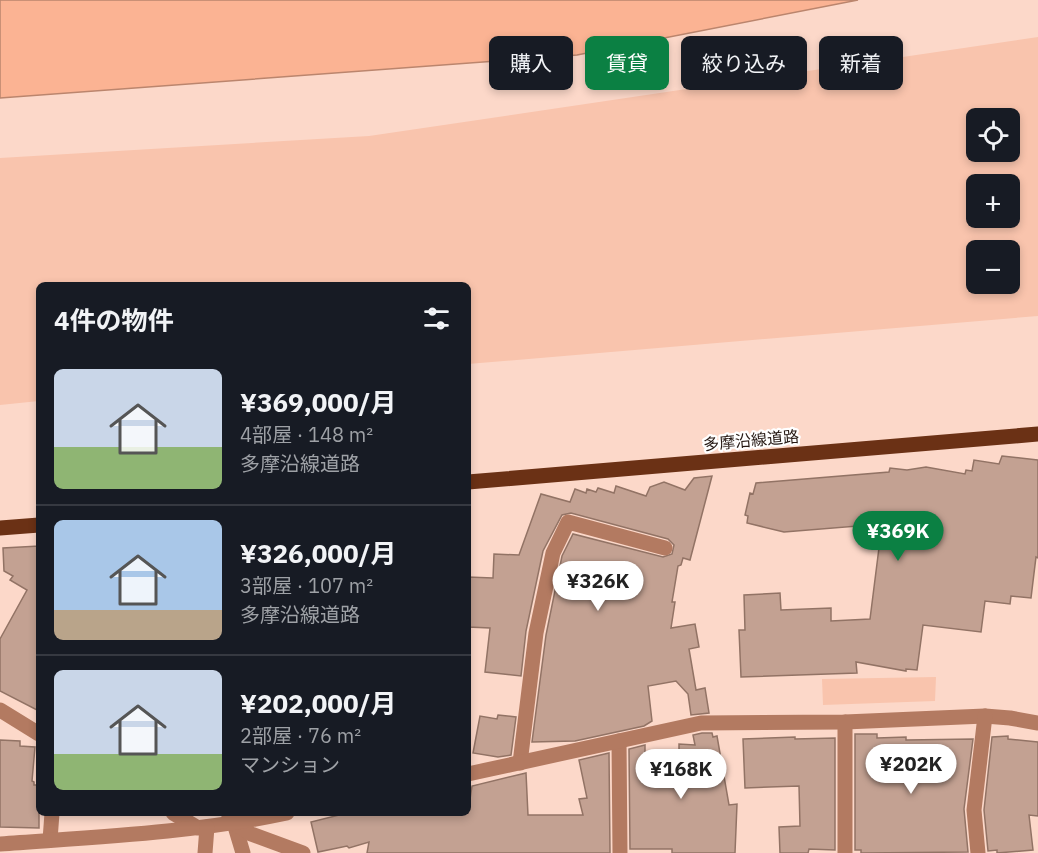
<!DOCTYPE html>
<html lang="ja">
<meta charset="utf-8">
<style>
body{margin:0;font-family:"IBM Plex Sans","Noto Sans JP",sans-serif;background:#242831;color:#f1f3f6;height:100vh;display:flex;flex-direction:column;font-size:22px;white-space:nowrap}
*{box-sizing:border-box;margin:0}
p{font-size:20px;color:#9ea1a6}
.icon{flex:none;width:33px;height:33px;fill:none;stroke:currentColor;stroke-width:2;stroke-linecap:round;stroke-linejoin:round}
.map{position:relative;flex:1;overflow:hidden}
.panel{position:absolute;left:36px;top:282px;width:435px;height:534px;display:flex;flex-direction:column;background:#171b24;border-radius:9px;box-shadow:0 3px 9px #0003}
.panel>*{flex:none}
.guide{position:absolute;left:489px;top:36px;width:459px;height:54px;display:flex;gap:12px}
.tools{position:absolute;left:966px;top:108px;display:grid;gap:12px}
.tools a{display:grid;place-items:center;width:54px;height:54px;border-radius:9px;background:#171b24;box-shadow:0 3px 9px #0003;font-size:30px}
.price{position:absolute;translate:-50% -51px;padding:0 14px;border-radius:21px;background:#fff;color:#222;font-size:20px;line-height:39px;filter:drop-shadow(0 2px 3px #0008)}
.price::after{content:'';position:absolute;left:50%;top:36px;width:18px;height:14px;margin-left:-9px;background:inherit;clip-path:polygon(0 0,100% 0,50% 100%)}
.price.on{background:#0b8043;color:#fff}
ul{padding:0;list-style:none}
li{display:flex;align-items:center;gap:18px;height:150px;padding:0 18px}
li+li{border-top:2px solid #363941}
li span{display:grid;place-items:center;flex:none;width:168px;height:120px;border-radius:9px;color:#555}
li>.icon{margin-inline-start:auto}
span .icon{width:72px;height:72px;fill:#fffc;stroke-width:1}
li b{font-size:26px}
h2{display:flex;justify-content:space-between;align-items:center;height:72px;padding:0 18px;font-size:26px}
.tag{padding:0 21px;border-radius:9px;background:#171b24;box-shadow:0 3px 9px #0003;font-size:21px;line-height:54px}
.tag.on{background:#0b8043;color:#fff}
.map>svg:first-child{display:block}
.green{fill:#f9c4ad;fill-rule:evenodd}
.water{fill:#fbb393;stroke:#bb856d;stroke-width:1.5}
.building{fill:#c3a192;stroke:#927365;stroke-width:1.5}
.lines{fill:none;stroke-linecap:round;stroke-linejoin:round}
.minor{stroke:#b37a61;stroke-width:15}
.major{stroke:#6b3115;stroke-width:15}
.labels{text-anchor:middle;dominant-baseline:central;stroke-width:4.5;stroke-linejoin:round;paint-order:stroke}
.street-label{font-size:16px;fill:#261914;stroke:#fff}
</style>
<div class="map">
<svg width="1038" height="853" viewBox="0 0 1038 853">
<rect width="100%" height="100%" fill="#fcd8c9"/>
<g class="green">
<path d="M1038,37V316L468,364V285H39V401L0,405V158L369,136ZM976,118H1010V152H976ZM976,184H1010V218H976ZM976,250H1010V284H976Z"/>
<path d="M936,677L935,701L823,705L822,679Z"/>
</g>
<path class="water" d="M0,0H858L577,55L0,98Z"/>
<g class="building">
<path d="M1002,456L1038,460V558L1036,557L1031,598L1011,596L1010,604L985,601L981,632L923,625L917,670L906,669V671L856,662L857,673L741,677L739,630H745L744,595L780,593L781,610L831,608V621L870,619L882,524L784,532L747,523L748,516L745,515L750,493L753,494L756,483L889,472L890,468L907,470L926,467L965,474L966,470L972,471L974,460L999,464Z"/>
<path d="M712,476L690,560L683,558L681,565L678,566L672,602H675L671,628L695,624L699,647L689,649L696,690L705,688L709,713L691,715L688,694L676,681L648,686L652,721L644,726L575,741L532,742L546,635L562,556L573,534L663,557L672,554L674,545L668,539L571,513L562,515L543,551L526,631L521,676L485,672L490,628L468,627V577L493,578L494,554L519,555L541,494L570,502L575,489L586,493L587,489L596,492L598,488L614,493L616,486L646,496L650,487L664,482L685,490L694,478Z"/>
<path d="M39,546V711L0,691V639L27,590L10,580L13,576L4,571L3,548Z"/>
<path d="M498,715L516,717L511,755L498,757L473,753L480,716L497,719Z"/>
<path d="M702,733H712L713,737L717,736L729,805L737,804L735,853H672V849H630L629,749L645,745V753L679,754V744L695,745L693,735Z"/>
<path d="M855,734H877V738L906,737V740L973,739L964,809L968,852L861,853V850H855Z"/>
<path d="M1008,736V739L1038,742V816L1029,815L1033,850L997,853V850L988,851L984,810L992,737Z"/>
<path d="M795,737V739L835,738V850L809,849L808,853H780L779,827L800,826L799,786L745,788L743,739Z"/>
<path d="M0,740L20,741V746L35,747L32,781L34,782V785H39V828L0,827Z"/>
<path d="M609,753L610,853H367L369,842L349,848L347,846L318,852L311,822L347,813H468L472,786L526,773L528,815H583L579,799L587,798L579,760Z"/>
</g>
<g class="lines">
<g class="minor">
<path d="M0,710L39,734"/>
<path d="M619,741L620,853"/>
<path d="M520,763L536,633L553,553L568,522L665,548"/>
<path d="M468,774L701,723L845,722L985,716L1010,718L1038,723"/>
<path d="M173,813L198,828"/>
<path d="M228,813L234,823L243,853"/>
<path d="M234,823L251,834L303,853"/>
<path d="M50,840L52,813"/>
<path d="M0,844C95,837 193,833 287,813"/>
<path d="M205,853L207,827"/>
<path d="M845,853V722"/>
<path d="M978,853L974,810L985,716"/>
</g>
<g class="major">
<path d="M468,482L1038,434"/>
<path d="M0,528L39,525"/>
</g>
</g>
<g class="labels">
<g class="street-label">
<text transform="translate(751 440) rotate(-5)">多摩沿線道路</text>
</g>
</g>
</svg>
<div class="tools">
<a><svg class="icon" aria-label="locate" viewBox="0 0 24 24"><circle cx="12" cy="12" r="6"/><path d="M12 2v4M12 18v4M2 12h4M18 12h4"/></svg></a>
<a>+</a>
<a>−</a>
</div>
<b class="price on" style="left:898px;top:562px">¥369K</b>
<b class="price" style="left:598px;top:612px">¥326K</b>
<b class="price" style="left:911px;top:795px">¥202K</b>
<b class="price" style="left:681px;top:800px">¥168K</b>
<div class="guide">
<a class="tag">購入</a>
<a class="tag on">賃貸</a>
<a class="tag">絞り込み</a>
<a class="tag">新着</a>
</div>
<section class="panel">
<h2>4件の物件<svg class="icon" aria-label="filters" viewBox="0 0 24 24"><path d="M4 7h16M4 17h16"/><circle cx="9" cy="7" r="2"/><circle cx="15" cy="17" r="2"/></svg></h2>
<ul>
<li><span style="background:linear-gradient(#c9d6e8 65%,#8fb573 0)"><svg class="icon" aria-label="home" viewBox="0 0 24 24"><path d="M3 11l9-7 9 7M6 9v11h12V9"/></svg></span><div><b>¥369,000/月</b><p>4部屋 · 148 m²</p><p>多摩沿線道路</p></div></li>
<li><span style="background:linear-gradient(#a9c7e8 75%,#b9a48a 0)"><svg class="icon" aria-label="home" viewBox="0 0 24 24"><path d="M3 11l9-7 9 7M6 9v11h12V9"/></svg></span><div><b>¥326,000/月</b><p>3部屋 · 107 m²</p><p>多摩沿線道路</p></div></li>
<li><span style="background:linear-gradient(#c9d6e8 70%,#8fb573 0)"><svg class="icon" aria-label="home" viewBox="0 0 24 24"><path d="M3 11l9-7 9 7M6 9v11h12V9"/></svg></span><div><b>¥202,000/月</b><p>2部屋 · 76 m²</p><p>マンション</p></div></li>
</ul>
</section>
</div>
